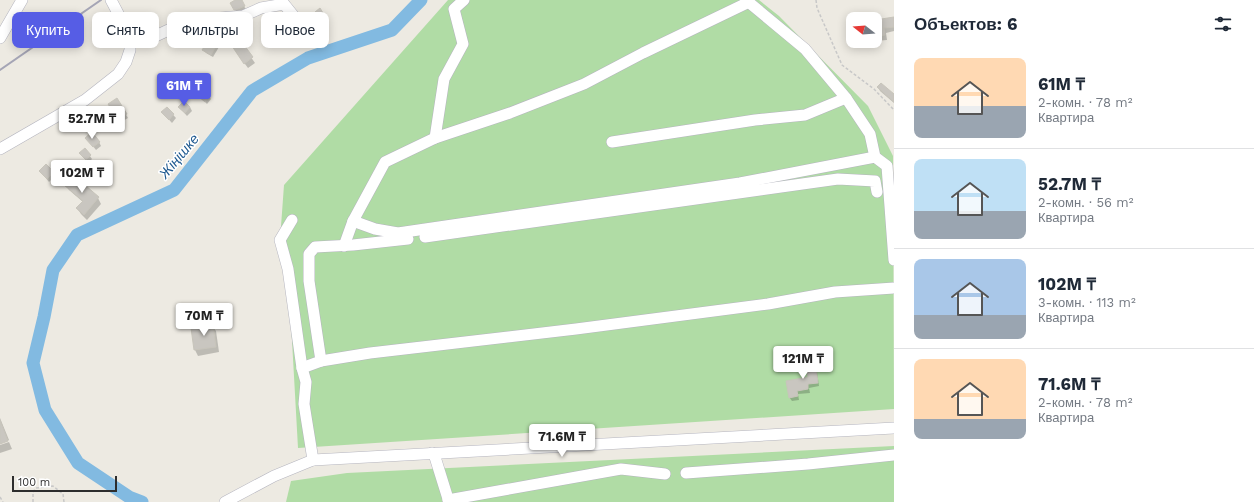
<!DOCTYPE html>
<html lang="ru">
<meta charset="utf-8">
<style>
body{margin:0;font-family:"Work Sans",sans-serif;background:#f2f2f3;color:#1f2937;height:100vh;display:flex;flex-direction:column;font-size:15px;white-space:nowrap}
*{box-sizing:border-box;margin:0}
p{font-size:13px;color:#747a83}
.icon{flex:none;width:22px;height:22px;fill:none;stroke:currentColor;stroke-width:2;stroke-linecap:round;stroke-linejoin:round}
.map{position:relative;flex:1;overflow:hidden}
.drawer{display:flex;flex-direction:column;background:#fff;width:360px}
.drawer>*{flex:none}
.hud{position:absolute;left:12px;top:12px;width:380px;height:36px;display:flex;gap:8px}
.needle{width:26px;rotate:287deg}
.fabs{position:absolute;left:846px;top:12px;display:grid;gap:8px}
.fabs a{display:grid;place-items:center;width:36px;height:36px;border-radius:8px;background:#fff;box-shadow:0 2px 10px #0003;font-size:20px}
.scale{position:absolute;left:12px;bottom:10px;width:105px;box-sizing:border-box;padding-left:4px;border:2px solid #2d2d2d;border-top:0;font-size:11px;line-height:14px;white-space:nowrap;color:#2d2d2d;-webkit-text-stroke:3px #fff;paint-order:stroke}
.price{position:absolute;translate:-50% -34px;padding:0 9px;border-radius:4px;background:#fff;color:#222;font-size:13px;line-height:26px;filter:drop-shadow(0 1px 2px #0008)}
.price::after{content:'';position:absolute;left:50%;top:24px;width:12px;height:9px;margin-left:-6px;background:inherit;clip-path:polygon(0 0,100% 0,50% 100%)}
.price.current{background:#565de5;color:#fff}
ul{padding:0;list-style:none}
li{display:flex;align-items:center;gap:12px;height:100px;padding:0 20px}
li+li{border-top:1px solid #e0e1e3}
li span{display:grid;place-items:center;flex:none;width:112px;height:80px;border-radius:8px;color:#555}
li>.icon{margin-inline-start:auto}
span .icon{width:48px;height:48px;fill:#fffc;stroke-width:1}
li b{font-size:17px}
h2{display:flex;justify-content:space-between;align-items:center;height:48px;padding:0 20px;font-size:17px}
.pill{padding:0 14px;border-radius:8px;background:#fff;box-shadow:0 2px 10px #0003;font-size:14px;line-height:36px}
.pill.current{background:#565de5;color:#fff}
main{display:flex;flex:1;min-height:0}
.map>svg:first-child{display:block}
.garden{fill:#b0dca5}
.shadow{fill:#0003}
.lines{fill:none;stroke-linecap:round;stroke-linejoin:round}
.river{stroke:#82bae1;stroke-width:13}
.building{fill:#c9c6c0;stroke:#c8c5bb}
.minor-casing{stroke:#b5b5bf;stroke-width:12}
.path{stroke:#c8c8c8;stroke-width:1.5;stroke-dasharray:3 2;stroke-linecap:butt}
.minor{stroke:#fff;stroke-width:11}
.rail{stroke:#a5a5b5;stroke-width:2}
.labels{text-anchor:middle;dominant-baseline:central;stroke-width:3;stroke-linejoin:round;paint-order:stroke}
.water-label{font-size:14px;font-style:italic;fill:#1e5990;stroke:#fff}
</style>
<main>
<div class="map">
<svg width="894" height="502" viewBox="0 0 894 502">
<rect width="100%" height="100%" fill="#edeae2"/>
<g class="garden">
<path d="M448,0H759L779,16L868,106L893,156L894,409L298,448L288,269L280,240L284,185Z"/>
<path d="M894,446V502H286L291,481L347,473Z"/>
</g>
<g class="shadow">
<path d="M237,0H241L246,10L237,13L231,3Z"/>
<path d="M319,10L329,25L326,27L316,12Z"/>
<path d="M894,18V31L886,33L887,40L876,41L875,21Z"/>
<path d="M220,26L225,34L217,39L212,31Z"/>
<path d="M230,27L255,63L248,68L236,52V45L226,30Z"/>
<path d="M217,43L219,47L213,57L206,53L204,50Z"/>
<path d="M878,87L894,96V103L880,91Z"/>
<path d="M199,96H209L211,99L207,104Z"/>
<path d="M117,99L128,118L121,122L110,104Z"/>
<path d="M179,107H190L192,111L187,116Z"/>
<path d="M167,108L176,118L172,123L163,113Z"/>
<path d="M89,141L99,142L101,146L96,150Z"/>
<path d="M85,149L92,159L88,163L80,153Z"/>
<path d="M40,171L53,173L55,176L49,182Z"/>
<path d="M66,185L98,198L101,204L87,220L81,214L77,208L83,202L69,190Z"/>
<path d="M212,326L216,331L219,352L198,356L195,350L192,329Z"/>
<path d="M814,362L816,365L819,386L809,388L810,393L798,394L799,400L792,401L789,397L809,378Z"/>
<path d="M0,418L9,440L0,443Z"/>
<path d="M9,442L12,449L0,453V445Z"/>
</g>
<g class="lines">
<path class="river" d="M142,502L129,497L78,463L45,410L33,363L44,317L53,270L77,235L174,190L252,91L308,58L392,30L421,0"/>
</g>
<g class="building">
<path d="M235,0H242L245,6L238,9L234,10L230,3Z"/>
<path d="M320,8L328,21L323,24L315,12Z"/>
<path d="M894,17V27L884,28L885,35L875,37V20Z"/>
<path d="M218,25H220L223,30L214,36L210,30Z"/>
<path d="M230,26L253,57L244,64L232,46L235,44L225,30Z"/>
<path d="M210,38L218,43L211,55L202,50Z"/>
<path d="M881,83L894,94V102L877,87Z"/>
<path d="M203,89L210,95L205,102L198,96Z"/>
<path d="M117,98L127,114L118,119L108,104Z"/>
<path d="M184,101L190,107L185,113L178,107Z"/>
<path d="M167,107L174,114L169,120L161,112Z"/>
<path d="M92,132L100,142L93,147L85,138Z"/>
<path d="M85,148L91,155L86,160L79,153Z"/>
<path d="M46,164L54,172L47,179L39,171Z"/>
<path d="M73,175L99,197L84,215L76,208L83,201L64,185Z"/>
<path d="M213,324L216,347L194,350L191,328Z"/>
<path d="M815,360L818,383L808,384V389L797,391L798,396L789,398L786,381L808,377L805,362Z"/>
<path d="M0,420L8,441L0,444Z"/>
</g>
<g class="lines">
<g class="minor-casing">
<g id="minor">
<path d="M746,0L805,49L846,98L870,134L875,157L887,166L894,260"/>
<path d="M749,2L643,53L584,84L510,113L435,138L385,162L353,221L375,229L398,233L740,183L875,157"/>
<path d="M0,38L22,0"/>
<path d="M130,40L137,41L147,40L177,26L208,19L243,16L261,8L284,4L309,35"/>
<path d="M435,138L444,79L463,44L454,9L464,0"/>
<path d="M612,142L755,120L805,115L846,98"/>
<path d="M0,149L85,100L118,74L126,62L130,50V40L121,19L111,0"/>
<path d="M292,220L280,240L288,269L302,368L306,382L304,404L313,460"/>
<path d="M425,237L838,179L875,181L877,192"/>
<path d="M344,246L353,221"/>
<path d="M321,361L370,353L576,329L768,304L835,292L894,288"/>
<path d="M302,368L321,361L309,281V254L315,247L353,245L408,239"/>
<path d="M432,453L435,457L449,502"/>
<path d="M686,473L808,464L894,455"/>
<path d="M448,500L621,469L665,474"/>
<path d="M225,502L274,476L313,460L894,428"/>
</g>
</g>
<g class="path">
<path d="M816,0L817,8L842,65L874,89L894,110"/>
<path d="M0,497L3,502"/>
<path d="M33,502V492L36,488L53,486L63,494L64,502"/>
</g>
<use href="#minor" class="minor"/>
<path class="rail" d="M0,70L101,0"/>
</g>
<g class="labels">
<g class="water-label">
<text transform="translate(179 156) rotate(-50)">Жіңішке</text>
</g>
</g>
</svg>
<div class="fabs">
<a><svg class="needle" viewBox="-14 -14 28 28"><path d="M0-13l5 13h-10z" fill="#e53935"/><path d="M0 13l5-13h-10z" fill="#747a83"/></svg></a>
</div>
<div class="scale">100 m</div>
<b class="price current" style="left:184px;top:107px">61M ₸</b>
<b class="price" style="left:92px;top:140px">52.7M ₸</b>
<b class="price" style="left:82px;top:194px">102M ₸</b>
<b class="price" style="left:204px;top:337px">70M ₸</b>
<b class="price" style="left:803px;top:380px">121M ₸</b>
<b class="price" style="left:562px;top:458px">71.6M ₸</b>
<div class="hud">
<a class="pill current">Купить</a>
<a class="pill">Снять</a>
<a class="pill">Фильтры</a>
<a class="pill">Новое</a>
</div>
</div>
<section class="drawer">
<h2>Объектов: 6<svg class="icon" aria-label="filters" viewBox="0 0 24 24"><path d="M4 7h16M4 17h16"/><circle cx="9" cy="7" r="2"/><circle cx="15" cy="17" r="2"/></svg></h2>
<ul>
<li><span style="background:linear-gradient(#ffd9b3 60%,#9aa5b1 0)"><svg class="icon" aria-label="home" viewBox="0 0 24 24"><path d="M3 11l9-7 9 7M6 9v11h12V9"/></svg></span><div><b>61M ₸</b><p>2-комн. · 78 m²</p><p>Квартира</p></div></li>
<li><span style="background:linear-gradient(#bfe0f5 65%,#9aa5b1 0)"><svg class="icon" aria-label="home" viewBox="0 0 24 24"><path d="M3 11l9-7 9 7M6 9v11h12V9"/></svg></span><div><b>52.7M ₸</b><p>2-комн. · 56 m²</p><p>Квартира</p></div></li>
<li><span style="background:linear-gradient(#a9c7e8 70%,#9aa5b1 0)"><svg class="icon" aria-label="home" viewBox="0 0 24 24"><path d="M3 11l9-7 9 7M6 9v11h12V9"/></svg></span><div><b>102M ₸</b><p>3-комн. · 113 m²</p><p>Квартира</p></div></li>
<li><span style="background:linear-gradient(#ffd9b3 75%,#9aa5b1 0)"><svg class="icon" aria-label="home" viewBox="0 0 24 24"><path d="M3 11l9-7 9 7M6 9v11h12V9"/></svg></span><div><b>71.6M ₸</b><p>2-комн. · 78 m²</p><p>Квартира</p></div></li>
</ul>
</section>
</main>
